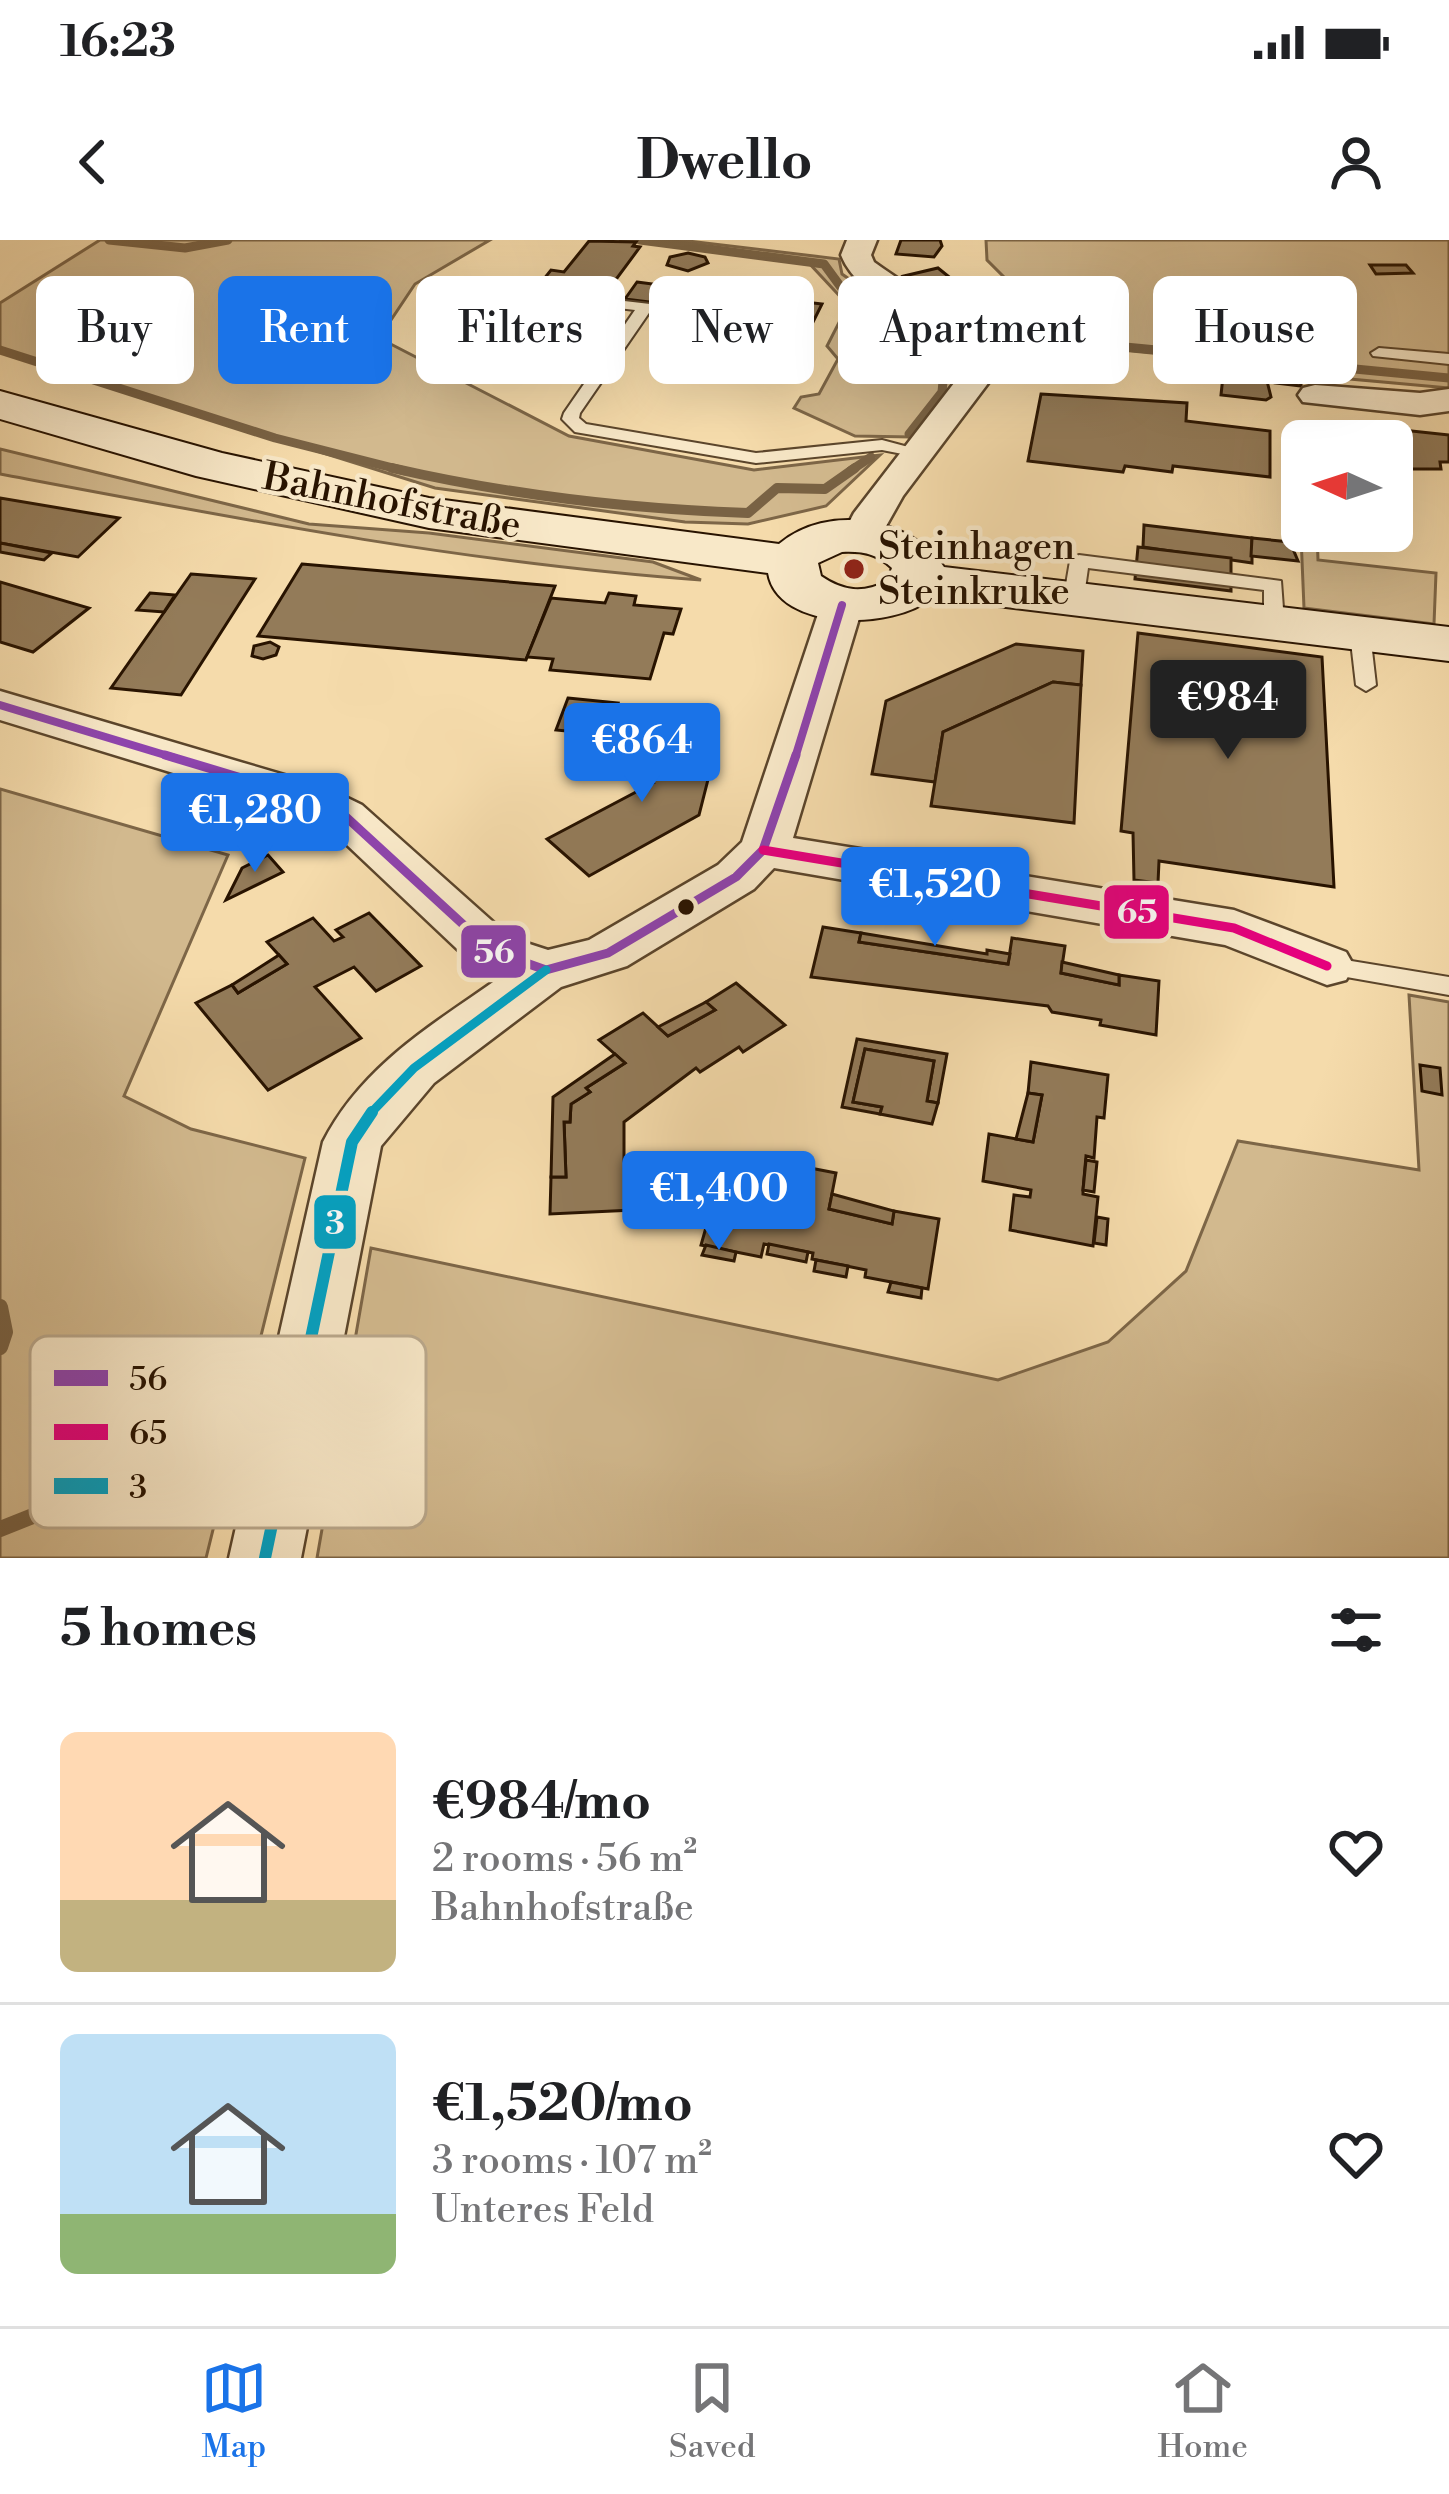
<!DOCTYPE html>
<meta charset="utf-8">
<style>
body{margin:0;font-family:"Libre Bodoni",serif;background:#f6f6f6;color:#202124;height:100vh;display:flex;flex-direction:column;font-size:45px;white-space:nowrap}
*{box-sizing:border-box;margin:0}
p{font-size:39px;color:#757577}
.icon{flex:none;width:66px;height:66px;fill:none;stroke:currentColor;stroke-width:2;stroke-linecap:round;stroke-linejoin:round}
.map{position:relative;height:1318px;overflow:hidden}
.drawer{display:flex;flex-direction:column;background:#fff;flex:1}
.drawer>*{flex:none}
.top-card{position:absolute;left:36px;top:36px;width:1377px;height:108px;display:flex;gap:24px}
.needle{width:78px;rotate:273deg}
.controls{position:absolute;left:1281px;top:180px;display:grid;gap:24px}
.controls a{display:grid;place-items:center;width:132px;height:132px;border-radius:18px;background:#fff;box-shadow:0 12px 48px #0002;font-size:60px}
.price{position:absolute;translate:-50% -102px;padding:0 27px;border-radius:12px;background:#1a73e8;color:#fff;font-size:39px;line-height:78px;filter:drop-shadow(0 3px 6px #0008)}
.price::after{content:'';position:absolute;left:50%;top:72px;width:36px;height:27px;margin-left:-18px;background:inherit;clip-path:polygon(0 0,100% 0,50% 100%)}
.price.current{background:#222;color:#fff}
ul{padding:0;list-style:none}
li{display:flex;align-items:center;gap:36px;height:300px;padding:0 60px}
li+li{border-top:3px solid #e0e0e0}
li span{display:grid;place-items:center;flex:none;width:336px;height:240px;border-radius:18px;color:#555}
li>.icon{margin-inline-start:auto}
span .icon{width:144px;height:144px;fill:#fffc;stroke-width:1}
li b{font-size:51px}
h2{display:flex;justify-content:space-between;align-items:center;height:144px;padding:0 60px;font-size:51px}
.tag{padding:0 42px;border-radius:18px;background:#fff;box-shadow:0 12px 48px #0002;font-size:42px;line-height:108px}
.tag.current{background:#1a73e8;color:#fff}
.status{display:flex;justify-content:space-between;align-items:center;height:84px;padding:0 60px;background:#fff;direction:ltr}
.status svg{height:33px;fill:currentColor}
header{display:flex;justify-content:space-between;align-items:center;height:156px;padding:0 60px;background:#fff;font-size:54px;font-weight:700}
.dock{display:flex;justify-content:space-around;align-items:center;height:168px;border-top:3px solid #e0e0e0;background:#fff;font-size:33px;color:#757577}
.dock a{display:grid;justify-items:center;gap:6px}
.dock .current{color:#1a73e8}
.map>svg:first-child{display:block}
.green{fill:#d2b98e;stroke:#7d6647;stroke-width:3}
.lines{fill:none;stroke-linecap:round;stroke-linejoin:round}
.stream-far2{stroke:#796244;stroke-width:9}
.stream-far1{stroke:#796244;stroke-width:10}
.stream{stroke:#796244;stroke-width:16}
.building{fill:#937b59;stroke:#281300;stroke-width:3}
.lane-casing{stroke:#5b452b;stroke-width:4}
.street-casing{stroke:#5b452b;stroke-width:5}
.secondary-casing{stroke:#281300;stroke-width:4}
.lane{fill:#f8e8c8;fill-rule:evenodd}
.street{fill:#f8e8c8;fill-rule:evenodd}
.secondary{fill:#f8e8c8;fill-rule:evenodd}
.bus-1-far1-casing{stroke:#f8e8c8;stroke-width:15}
.bus-1-casing{stroke:#f8e8c8;stroke-width:18}
.bus-2-casing{stroke:#f8e8c8;stroke-width:18}
.bus-3-far1-casing{stroke:#f8e8c8;stroke-width:18}
.bus-3-casing{stroke:#f8e8c8;stroke-width:21}
.bus-1-far1{stroke:#8e44ad;stroke-width:8}
.bus-1{stroke:#8e44ad;stroke-width:9}
.bus-2{stroke:#e5007d;stroke-width:9}
.bus-3-far1{stroke:#02a2c4;stroke-width:9}
.bus-3{stroke:#02a2c4;stroke-width:12}
.poi-dot{fill:#8f2418;stroke:#f8e8c8;stroke-width:4.5}
.bus-dot{fill:#281300;stroke:#f8e8c8;stroke-width:4.5}
.labels{text-anchor:middle;dominant-baseline:central;stroke-width:9;stroke-linejoin:round;paint-order:stroke}
.far-street-label{font-size:39px;fill:#281300;stroke:#f8e8c8}
.far-poi-label{font-size:39px;fill:#281300;stroke:#f8e8c8;text-anchor:start}
.key{fill:#f8e8c8;stroke:#baa88c;stroke-width:3}
.key-label{font-size:33px;fill:#281300}
.line-badge{stroke:#f8e8c8;stroke-width:4.5}
.badge-label{font-size:33px;text-anchor:middle;font-weight:bold;fill:#fff}
</style>
<div class="status"><b>16:23</b><svg viewBox="0 0 49 12"><path d="M0 12V9h3v3zM5 12V6h3v6zM10 12V3h3v9zM15 12V0h3v12zM26 1h20v11H26zM47 4h2v5h-2z"/></svg></div>
<header><svg class="icon" aria-label="back" viewBox="0 0 24 24"><path d="M15 5l-7 7 7 7"/></svg>Dwello<svg class="icon" aria-label="person" viewBox="0 0 24 24"><circle cx="12" cy="8" r="4"/><path d="M4 21q1-7 8-7t8 7"/></svg></header>
<div class="map">
<svg width="1449" height="1318" viewBox="0 0 1449 1318">
<rect width="100%" height="100%" fill="#f5dbab"/>
<filter id="stains"><feTurbulence type="fractalNoise" baseFrequency=".00167" numOctaves="4"/><feColorMatrix values="0 0 0 0 .2 0 0 0 0 .09 0 0 0 0 .02 0 0 0 .5 -.17"/></filter>
<radialGradient id="worn" r=".72"><stop offset=".6" stop-color="#630" stop-opacity="0"/><stop offset="1" stop-color="#630" stop-opacity=".3"/></radialGradient>
<g class="green">
<path d="M100,0H490L415,44L379,98L569,196L754,230L880,215L826,266L748,284L685,282L435,248L0,112V63Z"/>
<path d="M619,0H680L839,19L842,34L942,104L955,117L959,135L940,168L912,197L855,196L794,168L801,157L819,154L838,119L827,106L848,65L806,20Z"/>
<path d="M986,0H1449V148L1306,135L1304,128L1019,100L989,104L972,92L1057,70L1008,41L987,20Z"/>
<path d="M0,209L309,284L429,293L653,322L701,340C465,323 233,278 0,234Z"/>
<path d="M1300,272L1302,291H1317L1318,320L1436,333L1434,384L1304,368Z"/>
<path d="M0,549L228,615L124,856L191,889L305,918L206,1318H0Z"/>
<path d="M1409,755L1449,762V1318H317L371,1008L998,1140L1108,1102L1186,1031L1238,901L1419,930Z"/>
</g>
<g class="lines">
<g class="stream-far2">
<path d="M109,0L185,8L228,0"/>
<path d="M640,0L824,24L843,50L887,78L888,105L902,111L931,110L945,121L942,152L909,194"/>
<path d="M1010,96L1449,138"/>
<path d="M0,110L275,198L405,231"/>
<path d="M850,231L871,217"/>
</g>
<path class="stream-far1" d="M392,228C510,255 627,269 748,273L777,248L825,249L855,228"/>
<g class="stream">
<path d="M0,1067L5,1092L0,1107"/>
<path d="M0,1289L146,1231C180,1231 190,1245 208,1271"/>
</g>
</g>
<g class="building">
<path d="M901,0H940L942,6L934,17L896,14Z"/>
<path d="M589,1L636,2L633,6L640,7L606,53L539,45L551,30L564,32Z"/>
<path d="M688,13L705,17L708,23L688,31L667,25L670,17Z"/>
<path d="M1370,25H1406L1413,33L1376,34Z"/>
<path d="M938,28L953,40L922,48L904,36Z"/>
<path d="M637,42L698,50L703,43L740,47L735,54L822,64L813,82L793,79L782,96L679,83L689,67L625,59Z"/>
<path d="M510,57L561,63L518,117L483,112L492,103L473,100Z"/>
<path d="M981,59L1007,75L975,84L950,67Z"/>
<path d="M676,83L782,96L809,95L791,129L659,108Z"/>
<path d="M1041,109L1082,113L1081,119L1065,117L1064,124L1038,121Z"/>
<path d="M483,112L529,118L532,114L590,121L576,141L516,133L523,125L477,119Z"/>
<path d="M1065,117L1116,123L1113,141L1062,135Z"/>
<path d="M1275,127L1301,130V146L1275,143Z"/>
<path d="M1223,136L1267,141L1271,157L1266,160L1221,155Z"/>
<path d="M1041,154L1187,163L1186,181L1270,191V237L1173,226L1172,232L1125,226L1123,232L1028,221Z"/>
<path d="M1328,182L1449,195V222H1440L1441,229H1395L1397,237H1392V201H1330Z"/>
<path d="M0,258L119,278L78,317L0,303Z"/>
<path d="M1144,285L1252,298V323L1143,307Z"/>
<path d="M1252,298L1290,302L1298,321L1251,316Z"/>
<path d="M0,303L52,313L44,320L0,312Z"/>
<path d="M1138,307L1231,318V351L1135,339Z"/>
<path d="M302,324L555,346L526,420L258,396Z"/>
<path d="M191,334L255,339L181,455L111,448Z"/>
<path d="M0,342L89,368L33,412L0,402Z"/>
<path d="M150,353L175,355L164,372L137,370Z"/>
<path d="M609,353L636,356L634,365L681,369L673,394L664,393L650,439L550,430L553,419L527,417L551,358L605,363Z"/>
<path d="M1138,393L1322,417L1334,647L1159,621L1158,643L1134,640L1133,593L1121,591Z"/>
<path d="M270,402L279,407L276,415L263,419L252,416L254,406Z"/>
<path d="M1016,404L1083,411L1081,445L1053,442L943,492L935,542L872,534L886,461Z"/>
<path d="M1053,442L1081,445L1074,583L931,566L943,492Z"/>
<path d="M568,458L618,463L607,495L556,490Z"/>
<path d="M627,499L716,508L699,575L589,636L547,599L653,543L635,529L619,527Z"/>
<path d="M268,615L283,632L226,660L242,628Z"/>
<path d="M369,673L421,726L376,751L354,727L315,747L361,798L268,850L196,763L232,745L238,753L287,724L267,702L313,678L334,701L343,697L336,690Z"/>
<path d="M823,687L861,693L859,702L1008,724L1012,698L1065,706L1061,733L1119,745V735L1159,741L1156,795L1100,785L1101,780L1052,772L1048,766L811,737Z"/>
<path d="M861,693L987,714V710L1010,714L1008,724L859,702Z"/>
<path d="M279,715L287,724L238,753L232,745Z"/>
<path d="M1062,722L1119,735V745L1061,733Z"/>
<path d="M736,743L785,785L743,812L739,807L700,832L696,828L624,882V921H632L633,970L550,974L551,937H566L564,882H570L571,864L590,852L586,848L625,823L599,800L643,773L668,796L715,770L706,762Z"/>
<path d="M706,762L715,770L668,796L658,787Z"/>
<path d="M857,799L947,814L938,863L927,861L934,821L865,809L853,862L882,867L880,874L842,867Z"/>
<path d="M865,809L934,821L927,861L938,863L932,884L880,874L882,867L853,862Z"/>
<path d="M615,814L625,823L586,848L590,852L571,864L570,882H564L566,937H551L553,857Z"/>
<path d="M1031,822L1108,835L1104,878L1097,877L1094,918L1086,916L1083,950V954L1098,957L1093,1006L1010,990L1014,955L1030,957L1031,950L983,941L989,894L1033,902L1042,855L1028,853Z"/>
<path d="M1420,825L1440,828L1442,855L1422,851Z"/>
<path d="M1028,853L1042,855L1033,902L1016,899Z"/>
<path d="M1086,920L1097,922L1094,952L1083,950Z"/>
<path d="M779,922L836,933L829,969L892,984L894,971L939,979L928,1049L865,1037L866,1030L812,1019L813,1013L764,1004L761,1017L701,1005L720,938L763,946L759,958L769,960Z"/>
<path d="M832,954L894,971L892,984L829,969Z"/>
<path d="M1097,977L1108,979L1106,1005L1094,1003Z"/>
<path d="M769,1004L808,1012L806,1022L767,1014Z"/>
<path d="M706,1005L736,1012L734,1021L702,1015Z"/>
<path d="M816,1020L848,1026L846,1037L814,1031Z"/>
<path d="M891,1042L922,1048L921,1058L888,1052Z"/>
</g>
<g class="lines">
<g class="lane-casing">
<g id="lane">
<path d="M436,39L650,64L653,67L580,173L579,178L586,184L756,213L882,200L927,212L918,217L882,210L756,223L575,192L562,179L564,173L635,70L431,46V40Z"/>
<path d="M1379,108L1449,114V124L1373,116L1371,113Z"/>
<path d="M1079,315L1281,341L1284,382L1274,388L1264,382V350L1088,328L1084,356L1074,362L1067,360L1064,356L1070,321Z"/>
<path d="M1360,387L1370,393L1376,445L1366,451L1356,445L1350,393Z"/>
<path d="M1327,717L1449,737V755L1318,732L1314,726L1318,720Z"/>
</g>
</g>
<g class="street-casing">
<g id="street">
<path d="M847,0H877L871,15L874,22C916,53 978,83 995,134L903,256L876,304H848L842,296L854,273L961,134C944,77 862,68 841,15Z"/>
<path d="M1315,145L1420,153L1449,149V171L1420,175L1303,162L1298,155L1303,148Z"/>
<path d="M842,353L857,356L863,365L793,598L1234,670L1346,712L1354,726L1346,740L1327,745L1225,705L774,628L754,649L627,726L561,747L434,843L381,906L301,1318H229L323,902C363,824 434,784 503,735L473,724L328,587L291,569L0,480V451L325,547L362,565L511,698L548,710L589,700L718,625L742,602L821,365L827,356Z"/>
</g>
</g>
<g class="secondary-casing">
<path id="secondary" d="M0,151L222,213L429,258L779,304C828,263 910,277 944,327L1449,387V421L931,358C896,389 778,393 768,333L429,288L196,236L0,179ZM842,312C863,311 877,314 892,328L887,341C863,354 843,351 821,336L818,323Z"/>
</g>
<use href="#lane" class="lane"/>
<use href="#street" class="street"/>
<use href="#secondary" class="secondary"/>
<g class="bus-1-far1-casing">
<g id="bus-1-far1">
<path d="M0,465L175,518"/>
<path d="M795,518L842,365"/>
</g>
</g>
<g class="bus-1-casing">
<path id="bus-1" d="M165,515L308,558L345,576L492,711L546,730L608,713L736,637L763,610L796,515"/>
</g>
<g class="bus-2-casing">
<path id="bus-2" d="M763,610L1234,688L1327,726"/>
</g>
<g class="bus-3-far1-casing">
<path id="bus-3-far1" d="M369,875L414,828L546,730"/>
</g>
<g class="bus-3-casing">
<path id="bus-3" d="M265,1318L352,902L372,872"/>
</g>
<use href="#bus-1-far1" class="bus-1-far1"/>
<use href="#bus-1" class="bus-1"/>
<use href="#bus-2" class="bus-2"/>
<use href="#bus-3-far1" class="bus-3-far1"/>
<use href="#bus-3" class="bus-3"/>
</g>
<circle class="poi-dot" cx="854" cy="329" r="12"/>
<circle class="bus-dot" cx="686" cy="667" r="10"/>
<g class="labels">
<g class="far-street-label">
<text transform="translate(392 262) rotate(11)">Bahnhofstraße</text>
</g>
<g class="far-poi-label">
<text x="878" y="307">Steinhagen<tspan x="878" dy="45">Steinkruke</tspan></text>
</g>
</g>
<rect x="30" y="1096" width="396" height="192" rx="18" class="key"/>
<rect x="54" y="1130" width="54" height="16" fill="#8e44ad"/>
<rect x="54" y="1184" width="54" height="16" fill="#e5007d"/>
<rect x="54" y="1238" width="54" height="16" fill="#02a2c4"/>
<g class="key-label">
<text x="129" y="1150">56</text>
<text x="129" y="1204">65</text>
<text x="129" y="1258">3</text>
</g>
<g class="line-badge">
<rect x="1102" y="643" width="69" height="58" rx="12" fill="#e5007d"/>
<rect x="459" y="683" width="69" height="57" rx="12" fill="#8e44ad"/>
<rect x="312" y="953" width="46" height="58" rx="12" fill="#02a2c4"/>
</g>
<g class="badge-label">
<text x="1137" y="683">65</text>
<text x="494" y="723">56</text>
<text x="335" y="994">3</text>
</g>
<rect width="100%" height="100%" filter="url(#stains)"/>
<rect width="100%" height="100%" fill="url(#worn)"/>
</svg>
<div class="controls">
<a><svg class="needle" viewBox="-14 -14 28 28"><path d="M0-13l5 13h-10z" fill="#e53935"/><path d="M0 13l5-13h-10z" fill="#757577"/></svg></a>
</div>
<b class="price current" style="left:1228px;top:522px">€984</b>
<b class="price" style="left:642px;top:565px">€864</b>
<b class="price" style="left:255px;top:635px">€1,280</b>
<b class="price" style="left:935px;top:709px">€1,520</b>
<b class="price" style="left:719px;top:1013px">€1,400</b>
<div class="top-card">
<a class="tag">Buy</a>
<a class="tag current">Rent</a>
<a class="tag">Filters</a>
<a class="tag">New</a>
<a class="tag">Apartment</a>
<a class="tag">House</a>
</div>
</div>
<section class="drawer">
<h2>5 homes<svg class="icon" aria-label="filters" viewBox="0 0 24 24"><path d="M4 7h16M4 17h16"/><circle cx="9" cy="7" r="2"/><circle cx="15" cy="17" r="2"/></svg></h2>
<ul>
<li><span style="background:linear-gradient(#ffd9b3 70%,#c2b280 0)"><svg class="icon" aria-label="home" viewBox="0 0 24 24"><path d="M3 11l9-7 9 7M6 9v11h12V9"/></svg></span><div><b>€984/mo</b><p>2 rooms · 56 m²</p><p>Bahnhofstraße</p></div><svg class="icon" aria-label="heart" viewBox="0 0 24 24"><path d="M12 20l-8-8c-3-5 5-10 8-4 3-6 11-1 8 4z"/></svg></li>
<li><span style="background:linear-gradient(#bfe0f5 75%,#8fb573 0)"><svg class="icon" aria-label="home" viewBox="0 0 24 24"><path d="M3 11l9-7 9 7M6 9v11h12V9"/></svg></span><div><b>€1,520/mo</b><p>3 rooms · 107 m²</p><p>Unteres Feld</p></div><svg class="icon" aria-label="heart" viewBox="0 0 24 24"><path d="M12 20l-8-8c-3-5 5-10 8-4 3-6 11-1 8 4z"/></svg></li>
</ul>
</section>
<nav class="dock">
<a class="current"><svg class="icon" aria-label="map" viewBox="0 0 24 24"><path d="M3 6l6-2 6 2 6-2v14l-6 2-6-2-6 2zM9 4v14M15 6v14"/></svg>Map</a>
<a><svg class="icon" aria-label="saved" viewBox="0 0 24 24"><path d="M7 4h10v16l-5-4-5 4z"/></svg>Saved</a>
<a><svg class="icon" aria-label="home" viewBox="0 0 24 24"><path d="M3 11l9-7 9 7M6 9v11h12V9"/></svg>Home</a>
</nav>
